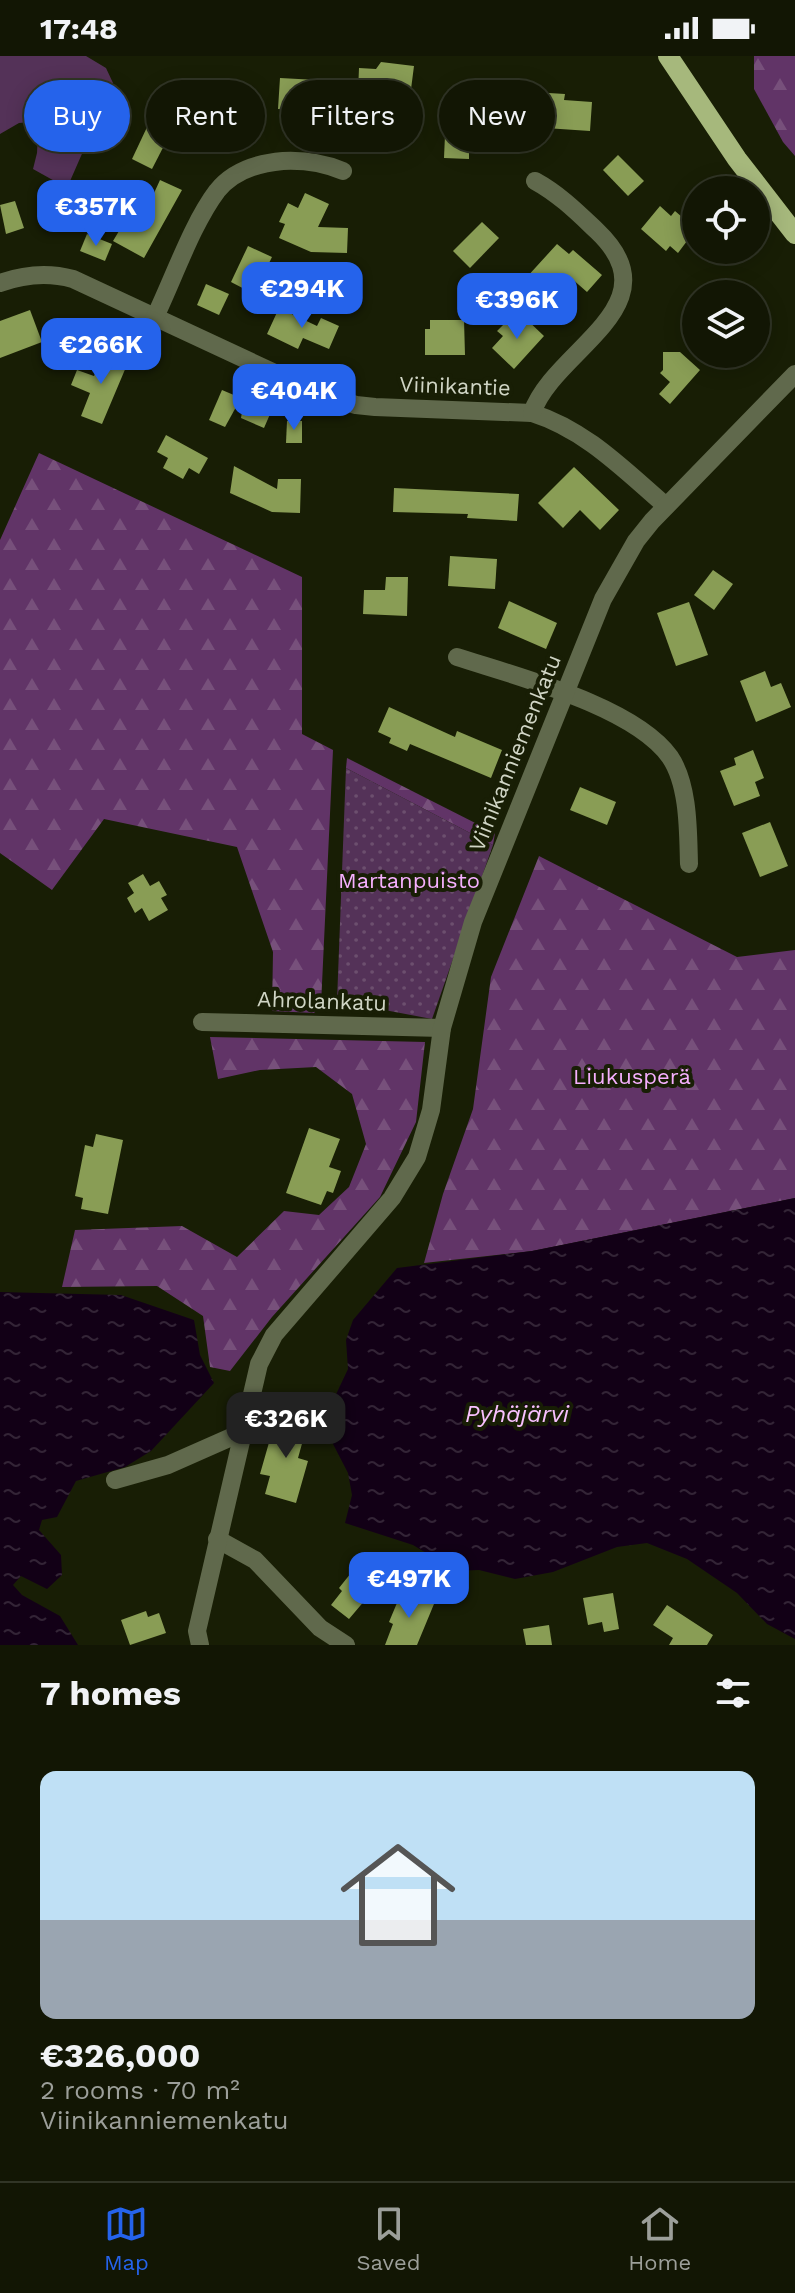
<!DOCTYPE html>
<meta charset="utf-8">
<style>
body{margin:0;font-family:"Work Sans",sans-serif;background:#1f2313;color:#f1f3f6;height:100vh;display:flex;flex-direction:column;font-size:30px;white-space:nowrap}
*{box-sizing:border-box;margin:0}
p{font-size:26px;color:#9c9f9a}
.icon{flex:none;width:44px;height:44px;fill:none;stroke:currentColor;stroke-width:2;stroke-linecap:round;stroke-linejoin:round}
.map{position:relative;height:1589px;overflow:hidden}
.sheet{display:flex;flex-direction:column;background:#121604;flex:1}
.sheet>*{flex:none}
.top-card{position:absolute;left:24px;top:24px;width:748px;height:72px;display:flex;gap:16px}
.fabs{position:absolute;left:682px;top:120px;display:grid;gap:16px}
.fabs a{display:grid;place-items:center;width:88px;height:88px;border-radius:50%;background:#121604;box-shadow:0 4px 20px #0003,0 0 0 2px #313526;font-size:40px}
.price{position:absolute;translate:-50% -68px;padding:0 18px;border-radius:16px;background:#2563eb;color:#fff;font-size:26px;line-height:52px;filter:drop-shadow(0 2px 4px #0008)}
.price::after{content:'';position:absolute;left:50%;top:48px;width:24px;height:18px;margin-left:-12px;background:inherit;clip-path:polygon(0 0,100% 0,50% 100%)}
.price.on{background:#222;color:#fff}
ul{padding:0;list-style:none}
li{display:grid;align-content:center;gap:16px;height:424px;padding:0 40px}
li+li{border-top:2px solid #313526}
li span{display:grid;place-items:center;height:248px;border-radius:16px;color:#555}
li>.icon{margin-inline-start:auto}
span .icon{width:144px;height:144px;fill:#fffc;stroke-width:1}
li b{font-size:34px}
h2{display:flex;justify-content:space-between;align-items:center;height:96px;padding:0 40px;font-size:34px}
.pill{padding:0 28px;border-radius:36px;background:#121604;box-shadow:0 4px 20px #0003,0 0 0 2px #313526;font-size:28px;line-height:72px}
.pill.on{background:#2563eb;color:#fff}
.status{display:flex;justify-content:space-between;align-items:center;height:56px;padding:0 40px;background:#121604;direction:ltr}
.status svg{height:22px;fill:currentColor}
.tabs{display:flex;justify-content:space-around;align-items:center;height:112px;border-top:2px solid #313526;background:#121604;font-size:22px;color:#9c9f9a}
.tabs a{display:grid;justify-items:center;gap:4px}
.tabs .on{color:#2563eb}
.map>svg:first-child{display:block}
.green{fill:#543258}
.forest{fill:url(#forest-firs)}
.park{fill:url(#park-dots)}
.water{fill:url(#water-ripples)}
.building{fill:#899d55}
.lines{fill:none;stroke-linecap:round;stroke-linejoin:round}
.minor{stroke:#60694c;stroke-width:18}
.major{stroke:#a6b87c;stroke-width:20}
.labels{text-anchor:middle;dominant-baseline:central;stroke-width:8;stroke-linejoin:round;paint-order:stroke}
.street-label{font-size:22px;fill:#d0d5c5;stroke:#181e05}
.park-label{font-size:22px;fill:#f6b0fe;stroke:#181e05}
.water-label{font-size:24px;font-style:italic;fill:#f9c1ff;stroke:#181e05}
</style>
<div class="status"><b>17:48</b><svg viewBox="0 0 49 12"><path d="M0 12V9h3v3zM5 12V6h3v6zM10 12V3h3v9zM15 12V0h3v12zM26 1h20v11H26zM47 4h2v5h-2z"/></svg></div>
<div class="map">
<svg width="795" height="1589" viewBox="0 0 795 1589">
<defs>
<pattern id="forest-firs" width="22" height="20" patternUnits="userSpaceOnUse" patternTransform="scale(2)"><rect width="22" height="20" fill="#613467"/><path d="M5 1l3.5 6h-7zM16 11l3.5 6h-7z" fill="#77507b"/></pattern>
<pattern id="park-dots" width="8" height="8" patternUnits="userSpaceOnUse" patternTransform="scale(2)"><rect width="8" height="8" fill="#543258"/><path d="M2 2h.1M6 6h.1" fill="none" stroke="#6c4f6e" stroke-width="1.8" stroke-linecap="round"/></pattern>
<pattern id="water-ripples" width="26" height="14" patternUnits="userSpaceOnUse" patternTransform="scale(2)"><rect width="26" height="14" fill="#120016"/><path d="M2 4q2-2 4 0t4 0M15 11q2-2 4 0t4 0" fill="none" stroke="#332436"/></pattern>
</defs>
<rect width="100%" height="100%" fill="#181e05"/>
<path class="green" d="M0,0H86L106,12L113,27L67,132L33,113L37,97L38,76L30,66L19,67L0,78Z"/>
<g class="forest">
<path d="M754,0H795V100L783,86L754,33Z"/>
<path d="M39,397L302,521V678L333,694L321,949L314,957L272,955L273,896L237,791L104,763L52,834L0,797V484Z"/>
<path d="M347,702L495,777L493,789L346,712Z"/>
<path d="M539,800L737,901L795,894V1142L532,1195L424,1207L443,1138L473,1053L491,921Z"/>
<path d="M210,981L425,986L416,1066L380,1141L272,1261L230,1315L210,1311L203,1260L157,1230L62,1231L75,1174L182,1170L237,1201L284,1155L319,1159L349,1131L366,1088L352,1038L316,1011L260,1014L218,1023Z"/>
</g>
<path class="park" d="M346,712L493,789L432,963L337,945Z"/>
<g class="water">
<path d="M795,1142V1583L767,1568L737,1537L687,1503L647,1487L617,1491L553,1516L515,1523L479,1514L456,1515L413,1489L345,1467L352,1439L348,1417L333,1388L331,1349L348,1313L346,1284L353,1264L397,1212L532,1195Z"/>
<path d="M0,1236L121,1239L194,1264L200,1299L214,1327L151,1395L125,1411L76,1425L57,1461L42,1464L39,1474L61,1499L62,1519L47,1533L21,1520L13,1529L22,1539L60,1560L78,1589H0Z"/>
</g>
<g class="building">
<path d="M381,6L414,10L410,41L358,36L359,12L376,13Z"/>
<path d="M280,22L317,24L316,38H329V44L365,46L364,72L307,70L308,55L278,53Z"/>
<path d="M500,23L517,24L516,35L565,38L564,44L592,46L590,75L469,67L471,35L499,37Z"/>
<path d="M222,31L226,42L246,34L254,55L233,64L231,59L210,67L207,59L195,64L187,45Z"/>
<path d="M149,67L170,78L152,113L132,103Z"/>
<path d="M445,79H469V103L444,102Z"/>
<path d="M618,99L644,125L628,140L603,114Z"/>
<path d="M160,124L182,134L144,202L113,185L128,160L134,164L139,156L144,159Z"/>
<path d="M305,137L329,148L318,171L348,172L347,197L311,196L279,182L285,168L279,166L288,147L298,152Z"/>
<path d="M15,145L24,172L6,178L0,149Z"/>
<path d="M660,150L671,160L675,155L696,173L678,197L670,190L666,195L641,173Z"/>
<path d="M482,166L499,182L470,212L453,195Z"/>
<path d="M87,178L112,188L105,205L80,195Z"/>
<path d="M557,188L569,198L573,194L602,219L587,236L571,222L551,245L526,222Z"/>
<path d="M248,190L272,201L254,238L231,226Z"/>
<path d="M206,228L229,238L219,259L197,249Z"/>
<path d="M279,252L317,270L321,262L339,270L329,293L303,282L298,293L267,278Z"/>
<path d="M30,254L42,286L0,302V265Z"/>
<path d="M523,260L544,280L514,313L492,292L503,280L497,275L507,265L513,270Z"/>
<path d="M430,264H464L465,299H425V273H430Z"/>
<path d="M105,294L129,304L102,368L81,360L90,337L71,329L77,314L94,320Z"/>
<path d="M663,296H680L700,314L670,348L659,338L670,326L660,317L663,314Z"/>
<path d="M222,334L241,342L225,371L209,364Z"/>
<path d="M260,343L274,349L264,372L241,362L244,344L257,349Z"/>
<path d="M287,365H302V387H286Z"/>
<path d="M166,379L208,402L199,418L189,412L183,423L163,412L168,402L157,396Z"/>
<path d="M234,410L277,433L278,423H301L300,457L272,456L230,437Z"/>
<path d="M574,411L619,454L600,474L580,454L563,472L538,447Z"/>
<path d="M394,432L519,438L517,465L467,462L468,458L393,456Z"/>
<path d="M450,500L497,503L495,533L448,530Z"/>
<path d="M713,514L733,528L714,554L694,539Z"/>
<path d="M386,521H408L407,560L363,558L364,534H385Z"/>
<path d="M509,545L557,567L546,593L498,572Z"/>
<path d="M689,546L708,599L676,610L657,557Z"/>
<path d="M765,615L771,631L781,627L791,651L756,666L740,625Z"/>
<path d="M389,651L455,681L457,675L502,694L491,722L410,688L407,695L389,687L391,682L378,676Z"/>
<path d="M753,694L764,722L755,726L760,740L734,750L720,715L736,709L734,702Z"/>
<path d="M580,731L616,746L607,769L570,754Z"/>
<path d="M770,766L788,810L760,821L742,777Z"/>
<path d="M143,818L150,830L159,825L167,839L161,842L168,854L149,865L142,852L135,857L127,842L134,837L128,827Z"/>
<path d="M309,1072L340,1083L329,1111L341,1115L333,1137L327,1135L321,1149L286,1137Z"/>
<path d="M96,1078L123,1084L108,1158L81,1153L83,1142L75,1140L85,1089L93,1091Z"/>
<path d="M293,1354L310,1359L298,1402L308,1405L296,1447L265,1438L270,1420L260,1418L272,1376L286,1380Z"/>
<path d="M355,1512L377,1530L349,1563L331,1549L342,1535L339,1532Z"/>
<path d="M402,1535L434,1548L417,1589H385L393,1568L389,1566Z"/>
<path d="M613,1537L619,1573L604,1576L602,1566L588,1569L583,1542Z"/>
<path d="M667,1549L713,1579L707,1589H669L673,1582L653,1569Z"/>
<path d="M146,1555L148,1561L159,1557L166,1577L130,1589L121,1564Z"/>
<path d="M549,1569L552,1589H526L523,1573Z"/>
</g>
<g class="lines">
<g class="minor">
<path d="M0,227C25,218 48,216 73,223L322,339L356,349L375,351L532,357C586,374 624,414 666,450"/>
<path d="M154,263C173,224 192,168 217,135C233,115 259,107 283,105C304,104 324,107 343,115"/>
<path d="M532,357C554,293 676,250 597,175C578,157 559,138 535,125"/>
<path d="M457,601C515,620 634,650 670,701C689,729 688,776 689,808"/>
<path d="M202,966L442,972"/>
<path d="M115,1424L168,1409L245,1375"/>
<path d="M217,1483L255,1504L320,1572L346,1589"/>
<path d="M200,1589L197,1575L259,1308L274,1279L392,1142L417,1101L431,1054L442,972L473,866L603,543L636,485L652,465L795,318"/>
</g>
<path class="major" d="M668,0L737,103L795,178"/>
</g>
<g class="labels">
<g class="street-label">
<text transform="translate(455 330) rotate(2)">Viinikantie</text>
<text transform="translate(515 697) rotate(-68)">Viinikanniemenkatu</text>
<text transform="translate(322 945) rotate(2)">Ahrolankatu</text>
</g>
<g class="park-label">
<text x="409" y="824">Martanpuisto</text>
<text x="632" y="1020">Liukusperä</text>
</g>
<g class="water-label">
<text x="517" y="1358">Pyhäjärvi</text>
</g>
</g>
</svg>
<div class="fabs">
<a><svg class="icon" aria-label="locate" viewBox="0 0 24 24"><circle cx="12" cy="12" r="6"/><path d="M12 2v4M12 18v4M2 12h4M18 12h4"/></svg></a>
<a><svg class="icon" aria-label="layers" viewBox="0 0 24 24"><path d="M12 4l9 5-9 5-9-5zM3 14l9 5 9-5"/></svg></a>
</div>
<b class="price" style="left:96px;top:192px">€357K</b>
<b class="price" style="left:302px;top:274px">€294K</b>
<b class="price" style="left:517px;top:285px">€396K</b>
<b class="price" style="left:101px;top:330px">€266K</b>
<b class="price" style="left:294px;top:376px">€404K</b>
<b class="price on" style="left:286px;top:1404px">€326K</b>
<b class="price" style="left:409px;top:1564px">€497K</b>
<div class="top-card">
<a class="pill on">Buy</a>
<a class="pill">Rent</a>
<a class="pill">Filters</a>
<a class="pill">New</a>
</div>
</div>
<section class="sheet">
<h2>7 homes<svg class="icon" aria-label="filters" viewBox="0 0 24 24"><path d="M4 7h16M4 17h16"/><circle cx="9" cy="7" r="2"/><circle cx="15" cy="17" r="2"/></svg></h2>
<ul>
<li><span style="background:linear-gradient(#bfe0f5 60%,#9aa5b1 0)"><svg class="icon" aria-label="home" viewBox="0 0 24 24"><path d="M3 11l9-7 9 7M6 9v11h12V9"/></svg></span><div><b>€326,000</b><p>2 rooms · 70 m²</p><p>Viinikanniemenkatu</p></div></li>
</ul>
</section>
<nav class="tabs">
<a class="on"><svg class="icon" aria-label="map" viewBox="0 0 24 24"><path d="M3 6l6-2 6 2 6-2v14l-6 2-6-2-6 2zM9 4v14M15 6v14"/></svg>Map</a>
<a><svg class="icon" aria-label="saved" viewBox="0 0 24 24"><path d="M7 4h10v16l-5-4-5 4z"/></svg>Saved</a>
<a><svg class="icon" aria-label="home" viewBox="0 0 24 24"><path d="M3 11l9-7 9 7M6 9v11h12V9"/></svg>Home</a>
</nav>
